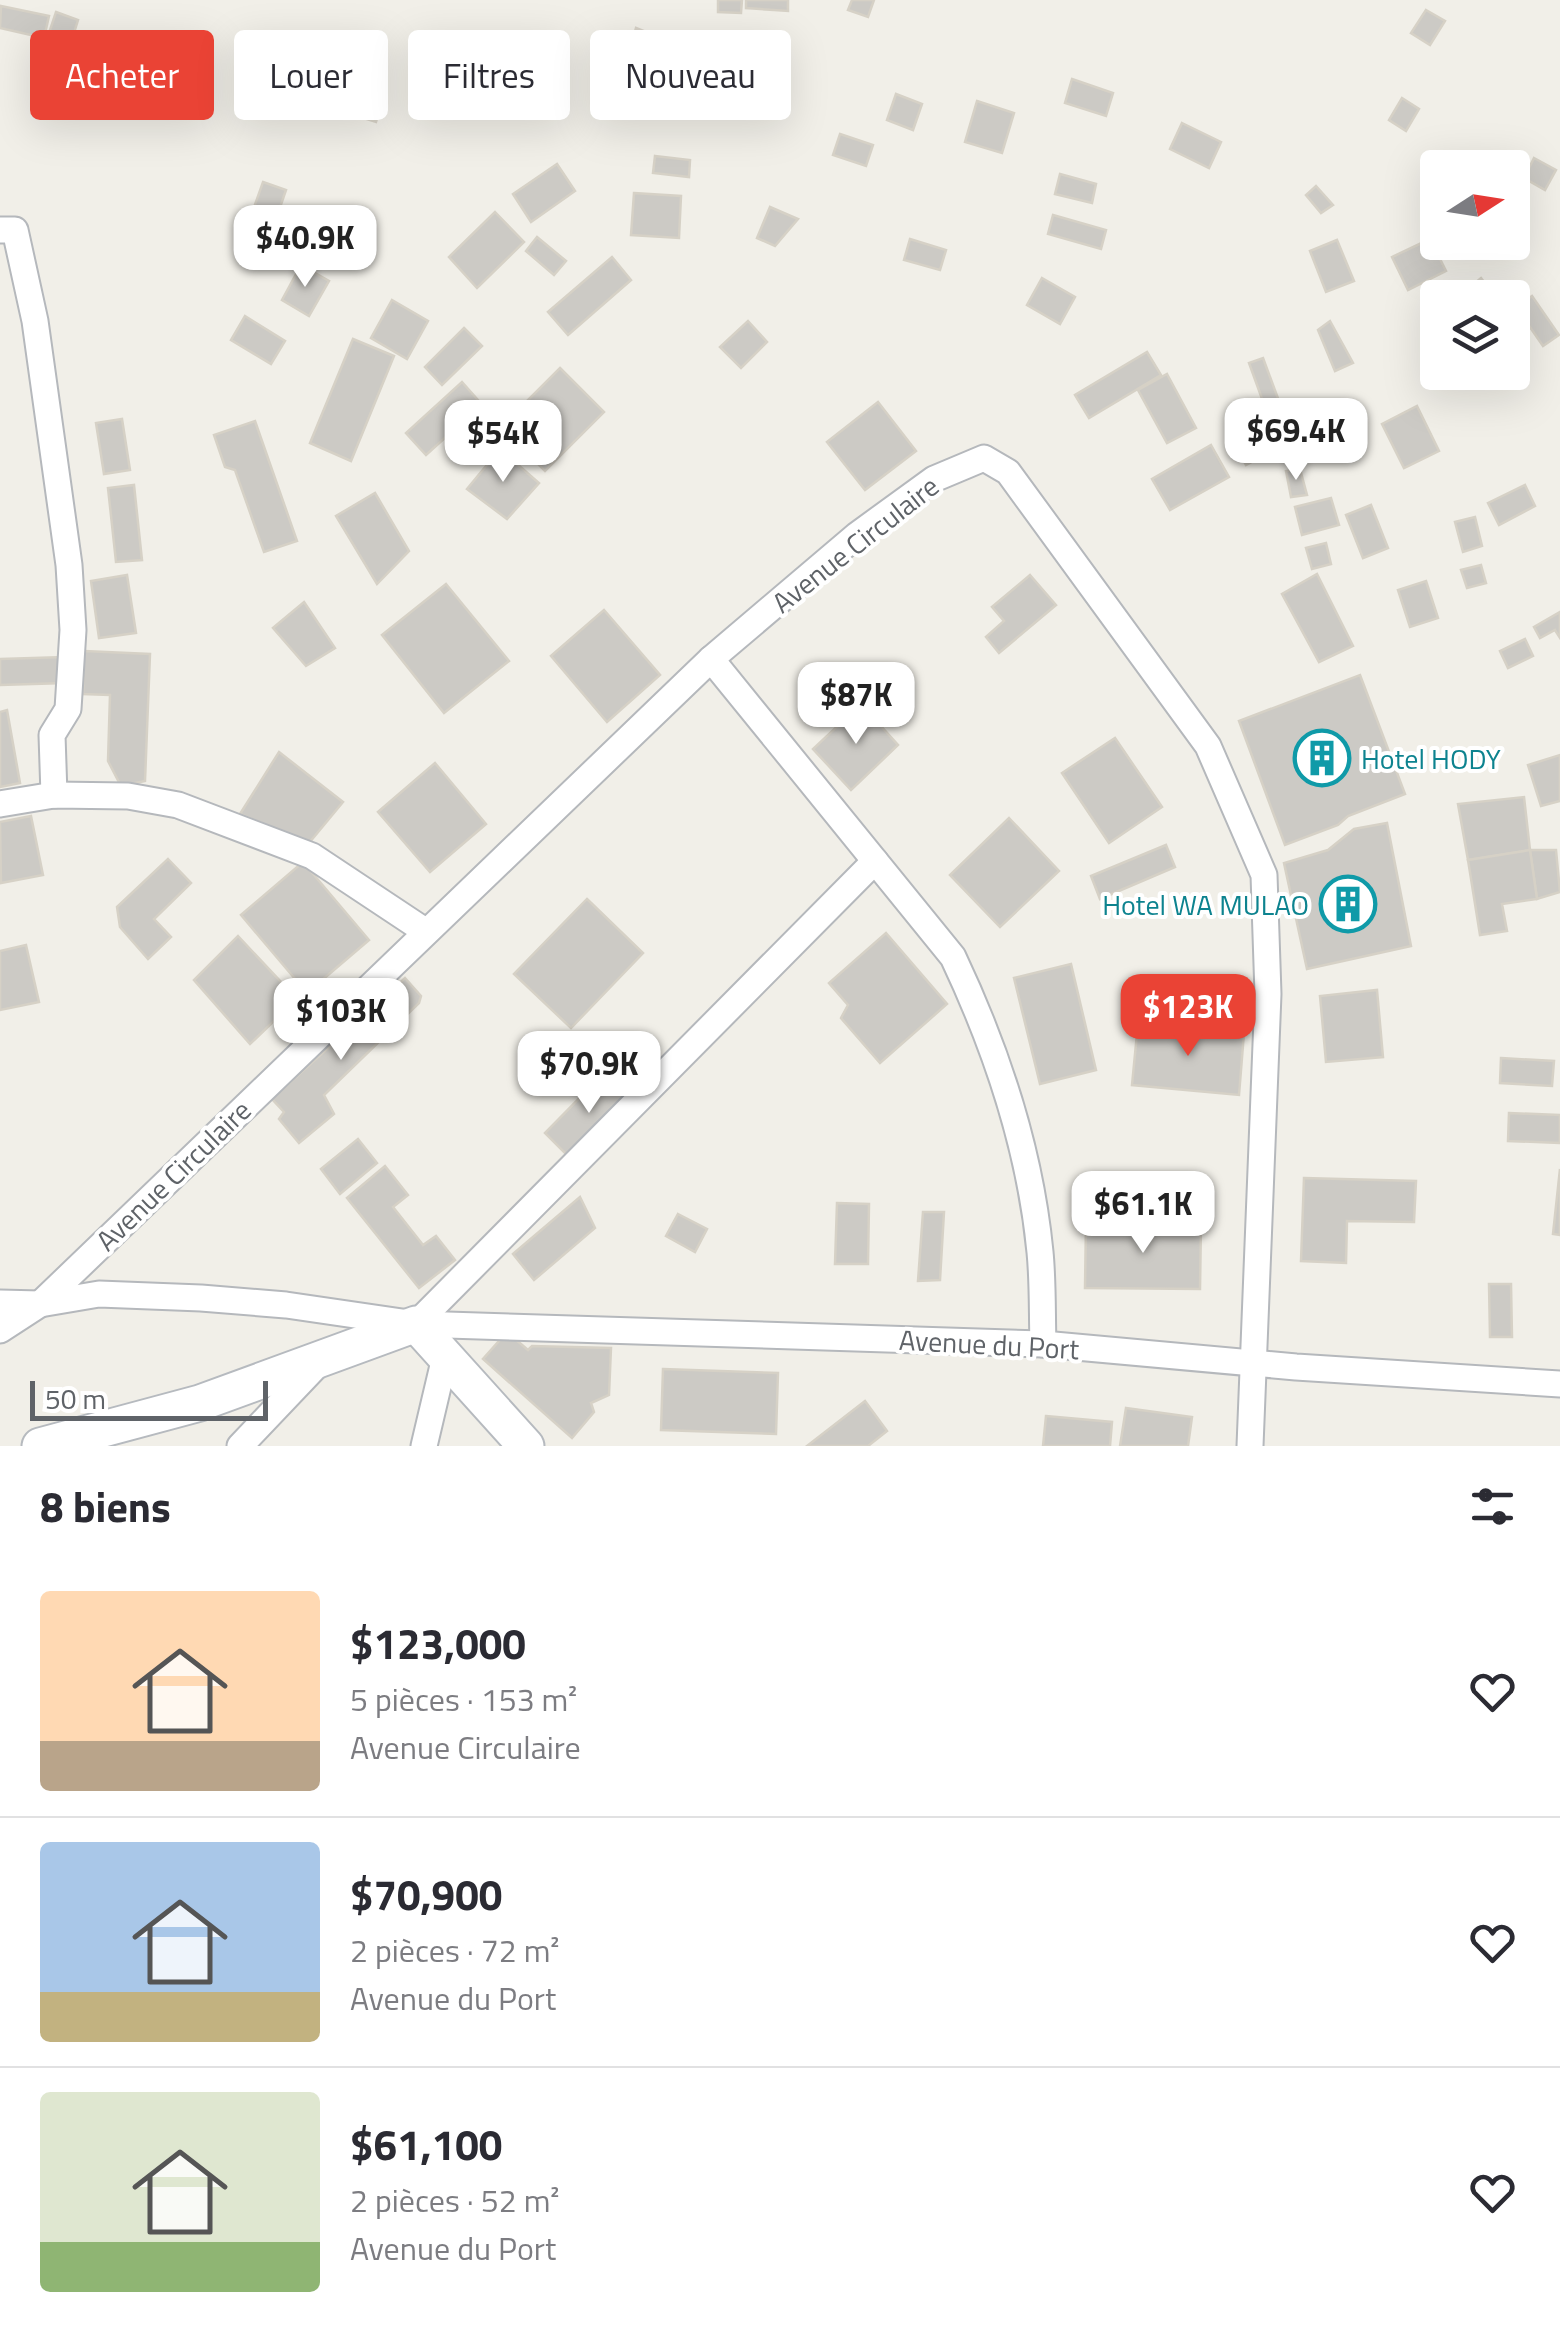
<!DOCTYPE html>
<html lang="fr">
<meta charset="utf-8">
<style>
body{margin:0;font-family:"Titillium Web",sans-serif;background:#f7f7f7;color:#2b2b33;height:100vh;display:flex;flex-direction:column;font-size:38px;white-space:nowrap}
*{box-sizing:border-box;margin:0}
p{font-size:32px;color:#7c7c81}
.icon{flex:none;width:55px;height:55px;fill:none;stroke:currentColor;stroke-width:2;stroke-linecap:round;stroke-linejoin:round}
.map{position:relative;height:1446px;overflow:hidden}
.drawer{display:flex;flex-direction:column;background:#fff;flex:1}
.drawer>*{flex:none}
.top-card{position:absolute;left:30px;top:30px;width:1000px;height:90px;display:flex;gap:20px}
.needle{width:65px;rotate:78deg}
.buttons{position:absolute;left:1420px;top:150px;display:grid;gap:20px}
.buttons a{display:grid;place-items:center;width:110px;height:110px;border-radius:10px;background:#fff;box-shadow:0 10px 40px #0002;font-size:50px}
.scale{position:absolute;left:30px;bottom:25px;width:238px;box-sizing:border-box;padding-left:10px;border:5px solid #5f6368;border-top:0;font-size:28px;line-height:35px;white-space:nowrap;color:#5f6368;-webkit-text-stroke:8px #fff;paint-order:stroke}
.price{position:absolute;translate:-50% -85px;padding:0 22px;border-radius:20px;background:#fff;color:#222;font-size:32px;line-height:65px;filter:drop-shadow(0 2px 5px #0008)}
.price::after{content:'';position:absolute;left:50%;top:60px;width:30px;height:22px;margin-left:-15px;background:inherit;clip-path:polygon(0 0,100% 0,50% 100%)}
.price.selected{background:#ea4335;color:#fff}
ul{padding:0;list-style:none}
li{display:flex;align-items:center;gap:30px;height:250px;padding:0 40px}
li+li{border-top:2px solid #e1e1e2}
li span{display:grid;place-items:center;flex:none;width:280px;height:200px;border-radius:10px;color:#555}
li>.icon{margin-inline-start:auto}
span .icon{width:120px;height:120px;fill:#fffc;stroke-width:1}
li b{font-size:42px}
h2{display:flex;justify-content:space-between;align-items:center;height:120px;padding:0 40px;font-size:42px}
.chip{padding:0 35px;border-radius:10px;background:#fff;box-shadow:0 10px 40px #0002;font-size:35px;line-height:90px}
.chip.selected{background:#ea4335;color:#fff}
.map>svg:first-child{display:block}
.building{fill:#cccac5;stroke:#d6d1c6;stroke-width:2.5}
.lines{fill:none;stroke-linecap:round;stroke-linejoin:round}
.minor-casing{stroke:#b5b8bc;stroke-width:29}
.secondary-casing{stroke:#b6babf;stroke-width:39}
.minor{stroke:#fff;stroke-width:25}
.secondary{stroke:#fff;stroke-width:35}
.labels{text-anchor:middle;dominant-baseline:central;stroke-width:8;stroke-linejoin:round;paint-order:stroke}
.street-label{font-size:28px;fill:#5f6368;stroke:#fff}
.culture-label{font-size:28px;fill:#0d838f;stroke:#fff;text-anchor:start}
</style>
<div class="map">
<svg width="1560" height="1446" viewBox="0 0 1560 1446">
<rect width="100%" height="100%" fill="#f1efe8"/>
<g class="building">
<path d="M718,0H742L741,13L718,12Z"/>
<path d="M746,0H788V11L746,8Z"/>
<path d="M852,0H874L868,17L848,10Z"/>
<path d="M1,6L49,16L44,38L0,28Z"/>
<path d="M1426,10L1445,21L1430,45L1411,33Z"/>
<path d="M56,12L78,20L70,46L47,39Z"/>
<path d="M636,28L656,36L648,64L628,57Z"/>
<path d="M163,36L187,39L185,60L160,58Z"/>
<path d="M676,45L716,60L705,90L665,76Z"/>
<path d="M436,48L471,62L457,97L422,83Z"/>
<path d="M532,61L567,76L556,102L521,87Z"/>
<path d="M1072,79L1113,93L1106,116L1065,103Z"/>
<path d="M346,89L383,99L376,122L341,111Z"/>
<path d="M896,94L922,104L913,130L887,120Z"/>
<path d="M1402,98L1419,109L1406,131L1389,120Z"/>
<path d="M977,101L1014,113L1002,153L965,142Z"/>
<path d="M1182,123L1221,142L1209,168L1170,149Z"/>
<path d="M840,134L873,145L866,166L833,155Z"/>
<path d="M655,156L690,160L689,177L653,173Z"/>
<path d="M1534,158L1556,170L1545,190L1524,178Z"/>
<path d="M557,164L575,191L531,222L513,194Z"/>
<path d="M1060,174L1096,184L1092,203L1055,194Z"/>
<path d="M263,182L286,190L275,222L252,213Z"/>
<path d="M1316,186L1333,205L1321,213L1306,195Z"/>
<path d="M634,193L681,196L679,238L631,235Z"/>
<path d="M770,207L798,219L775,246L757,238Z"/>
<path d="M1512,207L1525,220L1512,233Z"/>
<path d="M495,212L524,242L477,288L449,257Z"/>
<path d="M1053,215L1106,230L1101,249L1048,234Z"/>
<path d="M537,237L566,261L554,275L526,251Z"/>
<path d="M910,239L946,250L940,270L904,260Z"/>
<path d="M1430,239L1446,271L1408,290L1392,257Z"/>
<path d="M1337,240L1354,281L1326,292L1310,251Z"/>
<path d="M612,257L631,280L568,335L548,312Z"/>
<path d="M301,265L329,281L309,316L282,300Z"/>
<path d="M1042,278L1075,297L1060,324L1027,305Z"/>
<path d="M1481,278L1496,298H1457Z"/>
<path d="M1532,296L1559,335L1543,346L1516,307Z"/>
<path d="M392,300L428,321L407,359L371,338Z"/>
<path d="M245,316L285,341L271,364L231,340Z"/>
<path d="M748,321L767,342L741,368L720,347Z"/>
<path d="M1330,321L1353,363L1335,371L1318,330Z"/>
<path d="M464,328L482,346L442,385L425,367Z"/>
<path d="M353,339L394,356L351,461L310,443Z"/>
<path d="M1147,352L1161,375L1089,418L1075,395Z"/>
<path d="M1263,358L1286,420L1262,428L1255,408L1265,407L1249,363Z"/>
<path d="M560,368L604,412L545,471L501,427Z"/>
<path d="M1167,374L1196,428L1167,443L1138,390Z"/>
<path d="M462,382L508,434L484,456L458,426L426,455L406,433Z"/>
<path d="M878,402L916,451L865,490L827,442Z"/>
<path d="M1417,406L1439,451L1404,468L1382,424Z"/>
<path d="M1342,407L1345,417L1324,425L1320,416Z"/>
<path d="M122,419L130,470L104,474L96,423Z"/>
<path d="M255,421L297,541L264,552L235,470L225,467L214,435Z"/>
<path d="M1255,430L1268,453L1246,465L1234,442Z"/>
<path d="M1211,445L1229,477L1170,510L1152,479Z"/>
<path d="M500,449L539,483L507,519L467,489Z"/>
<path d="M1300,469L1307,495L1291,497L1286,471Z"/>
<path d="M134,485L142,560L116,562L108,488Z"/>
<path d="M1525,485L1535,506L1499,525L1488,503Z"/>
<path d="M375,493L409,551L377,584L336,516Z"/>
<path d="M1331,498L1339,525L1302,535L1295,507Z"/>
<path d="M1371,505L1388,548L1363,558L1346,515Z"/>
<path d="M1475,517L1482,546L1463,552L1455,522Z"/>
<path d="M1326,543L1331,564L1312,569L1306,548Z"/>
<path d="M1481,565L1486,583L1467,588L1461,570Z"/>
<path d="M1317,574L1353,646L1319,662L1282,594Z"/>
<path d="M127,575L136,633L99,638L91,581Z"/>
<path d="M1030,575L1056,605L999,653L986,637L1004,621L992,607Z"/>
<path d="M1426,581L1438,618L1410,627L1398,590Z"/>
<path d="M446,584L509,661L444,713L382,635Z"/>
<path d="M304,602L335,648L306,666L273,628Z"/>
<path d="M604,610L660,675L607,722L551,656Z"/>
<path d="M1560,612V638L1555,630L1540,638L1534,627Z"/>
<path d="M1525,639L1533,656L1508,668L1500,651Z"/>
<path d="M84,651L150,654L145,781L121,786L108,761L110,695L83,694Z"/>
<path d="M64,657L65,683L0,685V659Z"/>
<path d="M1360,675L1405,794L1348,816L1338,825L1285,845L1239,721Z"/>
<path d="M861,704L898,745L851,790L813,749Z"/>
<path d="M7,710L20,783L0,787V712Z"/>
<path d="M1115,738L1162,807L1109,843L1062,773Z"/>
<path d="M279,752L343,802L309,843L240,814Z"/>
<path d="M1560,755V801L1541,806L1528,765Z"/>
<path d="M435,763L486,824L430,872L378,812Z"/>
<path d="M1524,797L1530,850L1468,860L1458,804Z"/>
<path d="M31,816L43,875L1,883L0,822Z"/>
<path d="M1009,818L1059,871L1000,927L950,875Z"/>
<path d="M1387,823L1411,946L1307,969L1284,863L1328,850L1354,829Z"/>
<path d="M1166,845L1175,867L1100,899L1091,876Z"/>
<path d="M1530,850H1556L1560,892L1537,899Z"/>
<path d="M1530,850L1537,899L1502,904L1507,931L1480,935L1468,860Z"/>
<path d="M168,859L191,883L154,919L171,937L148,959L120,927L117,907Z"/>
<path d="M303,862L369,940L307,993L241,915Z"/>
<path d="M587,899L643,953L571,1028L514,974Z"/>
<path d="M886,933L947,1004L880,1063L841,1018L848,1005L829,983Z"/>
<path d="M238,936L297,999L250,1044L194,980Z"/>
<path d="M26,945L39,1002L0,1010V951Z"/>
<path d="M1071,964L1096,1070L1040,1084L1014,978Z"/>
<path d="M405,978L421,996L419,1003L324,1095L334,1114L299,1143L279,1119L284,1112L272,1099Z"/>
<path d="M1377,990L1383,1057L1326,1062L1320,996Z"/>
<path d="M1138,1023L1244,1033L1239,1095L1132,1085Z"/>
<path d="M1501,1058L1554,1061L1552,1086L1500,1083Z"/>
<path d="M605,1072L634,1100L573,1161L545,1133Z"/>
<path d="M1509,1113L1560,1115V1143L1508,1141Z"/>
<path d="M358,1139L377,1163L340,1194L321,1169Z"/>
<path d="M385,1166L408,1195L393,1207L423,1245L436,1236L455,1260L419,1288L347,1198Z"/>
<path d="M1560,1169V1235L1553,1234Z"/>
<path d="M1304,1178L1416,1181L1414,1222L1347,1221L1346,1263L1301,1261Z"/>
<path d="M580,1197L595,1228L534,1280L513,1254Z"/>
<path d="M837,1203L869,1204L868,1264H835Z"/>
<path d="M923,1212H944L940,1280L918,1281Z"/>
<path d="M678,1214L707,1229L695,1252L666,1236Z"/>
<path d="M1086,1222L1201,1224L1200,1289L1085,1288Z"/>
<path d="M1489,1284H1511L1512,1337H1490Z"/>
<path d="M507,1332L528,1350L532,1346L611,1348L609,1395L591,1403L594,1412L572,1438L483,1359Z"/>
<path d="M663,1369L778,1373L776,1434L661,1430Z"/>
<path d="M865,1401L887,1431L868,1446H807Z"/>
<path d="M1126,1408L1192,1417L1188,1446H1120Z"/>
<path d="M1046,1416L1112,1422L1110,1446H1043Z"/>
</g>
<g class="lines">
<g class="minor-casing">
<g id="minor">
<path d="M0,230H15L35,321L69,565L73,630L68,709L52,735L54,795"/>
<path d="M711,659L953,957C997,1050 1030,1149 1040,1252C1043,1282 1042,1313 1043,1344"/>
<path d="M0,804L54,795L128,796L178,805L312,856L425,931"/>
<path d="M0,1303L40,1304L99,1294L201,1298L286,1305L416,1324L1043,1344L1296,1367L1560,1384"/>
<path d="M416,1324L875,861"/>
<path d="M0,1330L40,1304L711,659L857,535L934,479L984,458L1008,472L1208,746L1264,875L1268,994L1250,1446"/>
<path d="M240,1446L318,1364"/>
<path d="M424,1446L445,1357"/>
</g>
</g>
<g class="secondary-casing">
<path id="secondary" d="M40,1446L200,1403L416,1324L526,1446"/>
</g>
<use href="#minor" class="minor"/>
<use href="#secondary" class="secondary"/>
</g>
<defs>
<g id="building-ring" transform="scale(2.875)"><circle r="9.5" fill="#fff" stroke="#0f9aa8" stroke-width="1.5"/><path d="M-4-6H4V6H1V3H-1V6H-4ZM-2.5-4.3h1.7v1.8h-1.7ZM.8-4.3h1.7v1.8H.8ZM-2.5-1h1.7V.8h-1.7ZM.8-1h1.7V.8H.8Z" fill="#0f9aa8"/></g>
</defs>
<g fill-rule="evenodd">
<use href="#building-ring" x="1322" y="758"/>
<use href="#building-ring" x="1348" y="904"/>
</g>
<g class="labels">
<g class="street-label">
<text transform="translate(855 544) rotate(-38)">Avenue Circulaire</text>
<text transform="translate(173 1175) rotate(-44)">Avenue Circulaire</text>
<text transform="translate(989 1344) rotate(3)">Avenue du Port</text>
</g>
<g class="culture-label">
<text x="1361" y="758">Hotel HODY</text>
<text x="1309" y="904" text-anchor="end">Hotel WA MULAO</text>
</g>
</g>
</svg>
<div class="buttons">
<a><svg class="needle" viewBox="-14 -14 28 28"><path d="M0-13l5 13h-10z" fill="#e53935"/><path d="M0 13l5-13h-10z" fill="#7c7c81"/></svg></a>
<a><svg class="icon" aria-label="layers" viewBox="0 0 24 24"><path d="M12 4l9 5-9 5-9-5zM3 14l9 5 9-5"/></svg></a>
</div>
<div class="scale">50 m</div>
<b class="price" style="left:305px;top:290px">$40.9K</b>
<b class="price" style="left:1296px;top:483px">$69.4K</b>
<b class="price" style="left:503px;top:485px">$54K</b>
<b class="price" style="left:856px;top:747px">$87K</b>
<b class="price selected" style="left:1188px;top:1059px">$123K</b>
<b class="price" style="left:341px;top:1063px">$103K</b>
<b class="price" style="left:589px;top:1116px">$70.9K</b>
<b class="price" style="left:1143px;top:1256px">$61.1K</b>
<div class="top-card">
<a class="chip selected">Acheter</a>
<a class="chip">Louer</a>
<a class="chip">Filtres</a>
<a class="chip">Nouveau</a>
</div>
</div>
<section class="drawer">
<h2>8 biens<svg class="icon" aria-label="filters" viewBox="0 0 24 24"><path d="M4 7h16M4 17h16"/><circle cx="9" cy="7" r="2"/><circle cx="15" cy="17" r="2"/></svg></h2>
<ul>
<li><span style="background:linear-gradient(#ffd9b3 75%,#b9a48a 0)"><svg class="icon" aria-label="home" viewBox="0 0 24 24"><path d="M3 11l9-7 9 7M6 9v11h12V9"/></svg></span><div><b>$123,000</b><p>5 pièces · 153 m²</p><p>Avenue Circulaire</p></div><svg class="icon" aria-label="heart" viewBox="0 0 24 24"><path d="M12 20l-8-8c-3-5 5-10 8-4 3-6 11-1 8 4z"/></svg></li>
<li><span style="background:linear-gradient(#a9c7e8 75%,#c2b280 0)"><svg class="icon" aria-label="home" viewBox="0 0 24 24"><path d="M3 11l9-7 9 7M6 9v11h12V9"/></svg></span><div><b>$70,900</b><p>2 pièces · 72 m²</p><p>Avenue du Port</p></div><svg class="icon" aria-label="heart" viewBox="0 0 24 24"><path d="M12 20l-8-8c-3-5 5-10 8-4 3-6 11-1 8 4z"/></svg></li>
<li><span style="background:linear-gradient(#dfe7d0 75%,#8fb573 0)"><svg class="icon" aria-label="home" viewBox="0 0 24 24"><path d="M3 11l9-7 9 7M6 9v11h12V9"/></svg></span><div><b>$61,100</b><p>2 pièces · 52 m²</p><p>Avenue du Port</p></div><svg class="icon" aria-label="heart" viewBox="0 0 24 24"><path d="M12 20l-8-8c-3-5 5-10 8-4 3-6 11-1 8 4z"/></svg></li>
</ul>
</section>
